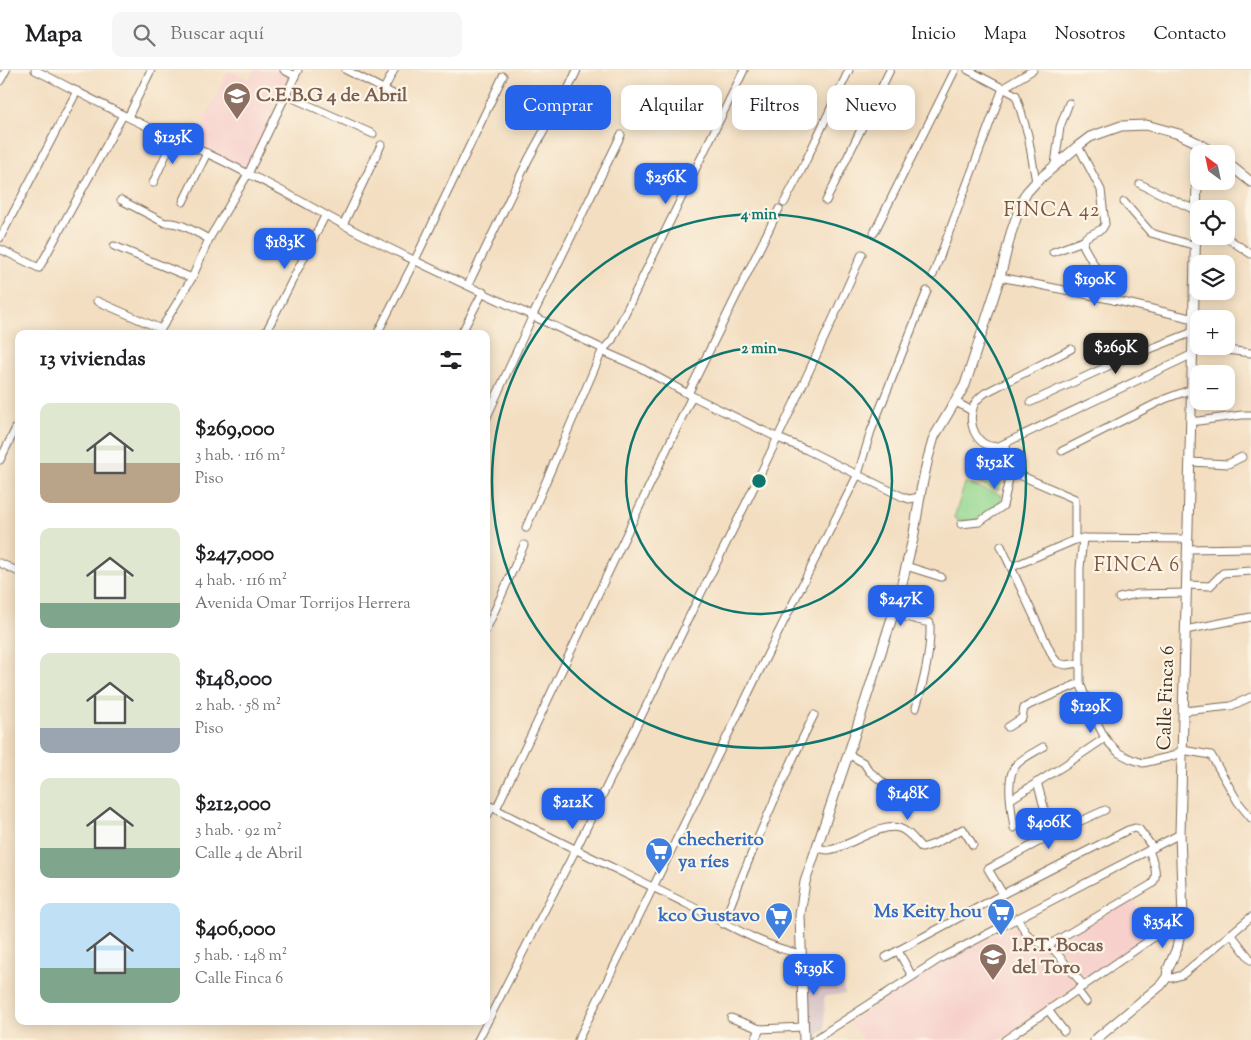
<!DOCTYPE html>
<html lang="es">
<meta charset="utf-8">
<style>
body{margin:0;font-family:"Sorts Mill Goudy",serif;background:#f6f6f6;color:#202124;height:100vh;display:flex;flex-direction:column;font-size:19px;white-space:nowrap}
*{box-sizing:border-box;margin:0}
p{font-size:16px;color:#757577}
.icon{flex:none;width:28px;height:28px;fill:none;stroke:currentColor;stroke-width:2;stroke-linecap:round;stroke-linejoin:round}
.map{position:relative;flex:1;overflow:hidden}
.sheet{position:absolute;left:15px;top:260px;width:475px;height:695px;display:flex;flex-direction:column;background:#fff;border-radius:10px;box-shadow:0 2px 12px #0003}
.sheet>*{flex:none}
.guide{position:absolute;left:505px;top:15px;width:475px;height:45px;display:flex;gap:10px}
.needle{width:32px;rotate:327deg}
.controls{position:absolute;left:1190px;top:75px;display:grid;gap:10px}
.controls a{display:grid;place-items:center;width:45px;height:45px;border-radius:10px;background:#fff;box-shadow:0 2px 12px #0003;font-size:25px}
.price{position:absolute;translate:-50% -42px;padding:0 11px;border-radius:10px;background:#2563eb;color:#fff;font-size:16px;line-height:32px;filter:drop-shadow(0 1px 2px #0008)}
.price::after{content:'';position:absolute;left:50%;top:30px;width:15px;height:11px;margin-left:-8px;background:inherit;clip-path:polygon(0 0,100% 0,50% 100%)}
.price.current{background:#222;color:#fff}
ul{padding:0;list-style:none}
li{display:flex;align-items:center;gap:15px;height:125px;padding:0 25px}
li span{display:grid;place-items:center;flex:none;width:140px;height:100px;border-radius:10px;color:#555}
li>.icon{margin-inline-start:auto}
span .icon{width:60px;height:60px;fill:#fffc;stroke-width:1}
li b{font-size:21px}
h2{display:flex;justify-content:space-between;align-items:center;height:60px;padding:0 25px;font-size:21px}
.pill{padding:0 18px;border-radius:10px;background:#fff;box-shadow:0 2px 12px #0003;font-size:18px;line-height:45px}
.pill.current{background:#2563eb;color:#fff}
header{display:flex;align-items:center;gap:30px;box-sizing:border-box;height:70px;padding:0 25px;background:#fff;border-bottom:1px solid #e0e0e0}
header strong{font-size:24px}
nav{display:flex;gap:28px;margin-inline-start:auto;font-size:18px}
.search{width:350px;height:45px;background:#f6f6f6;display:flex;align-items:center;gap:12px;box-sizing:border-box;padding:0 18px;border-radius:10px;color:#757577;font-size:19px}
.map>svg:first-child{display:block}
.built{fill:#f7d0cc}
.industrial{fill:#d2bec3}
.green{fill:#94d790;stroke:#688057}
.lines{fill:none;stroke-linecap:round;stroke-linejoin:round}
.minor-casing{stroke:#7b6957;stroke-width:9}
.tertiary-casing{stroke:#7b6957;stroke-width:11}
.minor{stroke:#fff;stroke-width:7}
.tertiary{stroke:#fff;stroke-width:9}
.ring{fill:none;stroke:#0f766e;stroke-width:2.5}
.labels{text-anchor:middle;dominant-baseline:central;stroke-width:4.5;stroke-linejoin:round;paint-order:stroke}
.education-label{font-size:19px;font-weight:bold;fill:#785e54;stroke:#fcf5e5;text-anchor:start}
.street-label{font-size:19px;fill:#3b2a1e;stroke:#fcf5e5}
.shop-label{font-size:19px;font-weight:bold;fill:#366cbe;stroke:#fcf5e5;text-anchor:end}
.neighbourhood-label{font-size:20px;letter-spacing:1px;fill:#7c5543;stroke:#fcf5e5}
.centre{fill:#0f766e;stroke:#fcf5e5;stroke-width:2.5}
.ring-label{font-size:15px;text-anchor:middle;font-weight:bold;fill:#0f766e;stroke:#fcf5e5;stroke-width:4.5;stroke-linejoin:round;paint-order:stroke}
</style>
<header>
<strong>Mapa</strong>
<div class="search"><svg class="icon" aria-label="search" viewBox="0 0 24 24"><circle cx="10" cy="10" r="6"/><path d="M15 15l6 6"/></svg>Buscar aquí</div>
<nav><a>Inicio</a><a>Mapa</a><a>Nosotros</a><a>Contacto</a></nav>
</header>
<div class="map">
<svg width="1251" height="970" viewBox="0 0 1251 970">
<rect width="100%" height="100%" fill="#fcf5e5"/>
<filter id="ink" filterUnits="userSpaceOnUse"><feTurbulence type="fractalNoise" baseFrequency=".02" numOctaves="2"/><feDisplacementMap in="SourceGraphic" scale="10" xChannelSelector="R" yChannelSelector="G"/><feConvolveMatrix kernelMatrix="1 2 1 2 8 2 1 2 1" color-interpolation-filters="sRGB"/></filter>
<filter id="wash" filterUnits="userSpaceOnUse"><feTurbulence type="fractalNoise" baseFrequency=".0096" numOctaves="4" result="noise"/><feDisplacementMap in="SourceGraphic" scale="20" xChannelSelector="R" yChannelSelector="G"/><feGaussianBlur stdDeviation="1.12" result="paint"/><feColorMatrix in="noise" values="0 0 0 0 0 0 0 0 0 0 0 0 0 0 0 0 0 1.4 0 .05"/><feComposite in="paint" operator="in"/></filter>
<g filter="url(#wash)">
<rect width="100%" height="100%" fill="#f3dec1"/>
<g class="built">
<path d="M228,0L250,9L254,0H276L290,7L245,99L194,73Z"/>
<path d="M1134,827L1137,839L1155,861L1154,863L1087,906L1082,904L1055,872Z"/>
<path d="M1015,854L1021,864L1032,873L1053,884L1077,914L999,970H863L849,952L916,908Z"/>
</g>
<path class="industrial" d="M841,909L845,924L824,926L825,959L815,966L809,964L806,914Z"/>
<g class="green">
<path d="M974,392L1005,404L998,421L967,409Z"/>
<path d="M965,413L1002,425C1001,429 1000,434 998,437C990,448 965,456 954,448Z"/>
</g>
</g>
<g filter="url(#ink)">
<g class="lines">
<g class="minor-casing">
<g id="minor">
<path d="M35,0C71,18 107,38 144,55C179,71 214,85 248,104L209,169L192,208L158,264"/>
<path d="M284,0L295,6"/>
<path d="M298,0L248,104C290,123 328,148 369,168C446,207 525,242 603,279L602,281L641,298L688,324L778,368L807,380L903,427L909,429L920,427"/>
<path d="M346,0L401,28"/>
<path d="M968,0L1016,25L1028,65L1036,112"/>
<path d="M0,11L6,0"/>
<path d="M384,19L394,0"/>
<path d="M286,25L373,64"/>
<path d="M565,26L577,0"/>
<path d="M128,47L151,0"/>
<path d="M1078,76L1101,120L1105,154L1102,159L1086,167L1083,174L1084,177L1114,230"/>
<path d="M1055,95L1060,57L1069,33"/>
<path d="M153,113L173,69"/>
<path d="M1140,114L1197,141"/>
<path d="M121,130L165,153C179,151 195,162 209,169"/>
<path d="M826,131L890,0"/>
<path d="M183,132L207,83"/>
<path d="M1124,132L1151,163L1196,176"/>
<path d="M784,133L801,101L849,0"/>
<path d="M343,155L381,75"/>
<path d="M874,163L955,0"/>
<path d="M1224,166L1251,184"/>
<path d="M0,168L77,21"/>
<path d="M114,176L192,208"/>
<path d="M0,179L39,198L123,45"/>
<path d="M1053,182L1083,171"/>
<path d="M933,205L1003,18L1033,0"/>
<path d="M1000,207L1114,230L1194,249"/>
<path d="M468,215L528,90L558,35"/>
<path d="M97,231L161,259"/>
<path d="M265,264L325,146"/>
<path d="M377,264L415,190L503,6"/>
<path d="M461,264L483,222"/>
<path d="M1193,276L1251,283"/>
<path d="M1071,279L985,323C981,326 976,330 974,335C966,353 977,380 999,376L1193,284"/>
<path d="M688,324L779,139"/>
<path d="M1207,331L1227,332"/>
<path d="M956,332L972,341"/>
<path d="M1031,332L1117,292L1193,262"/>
<path d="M486,349L533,245L621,65"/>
<path d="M1191,352L1242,345H1251"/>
<path d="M1062,381L1165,329L1192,319"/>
<path d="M0,390L19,352"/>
<path d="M1190,392L1228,394L1242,387"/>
<path d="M1008,400L1075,429V470"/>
<path d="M961,454L979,452L1003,436L1009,409L1006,374"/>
<path d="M526,458L602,281L612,270L744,0"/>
<path d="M1083,468L1080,498V613L1090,639L1105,668L1110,674L1119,683L1131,689L1143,693L1173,686L1182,680L1211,685L1238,732L1251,748"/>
<path d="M1001,476L1053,587L1058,593L1066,595L1079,593"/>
<path d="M1188,479L1251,478"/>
<path d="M0,493L19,502"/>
<path d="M906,496L941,507"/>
<path d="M1012,497L1075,470L1083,468L1188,469"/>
<path d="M1187,515L1210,516L1223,503L1251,501"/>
<path d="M1119,528L1137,524L1187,523"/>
<path d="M893,544L930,553C931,582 924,610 916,638"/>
<path d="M686,553C748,432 807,309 862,184"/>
<path d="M486,560L524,475"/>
<path d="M1185,560L1251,547"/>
<path d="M1184,641L1231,636L1251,627"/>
<path d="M1008,657L1022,648L1024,638L1031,634L1080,613"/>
<path d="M848,684L864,693L869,701L885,714L886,732"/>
<path d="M1037,712L1044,737"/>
<path d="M1011,729L1065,695L1105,668"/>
<path d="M486,734C552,769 620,801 687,834C724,852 759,875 801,884"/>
<path d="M486,748L492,737L496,739L692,326"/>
<path d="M1014,758C1012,742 1004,706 1017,694C1024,687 1035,682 1043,677"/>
<path d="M817,778C820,778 824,780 828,780C846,779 881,752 899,758C909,761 915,771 922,778L934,774L963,759L973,775"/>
<path d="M1003,824L988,799L1063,759L1105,740"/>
<path d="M1017,848L1026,863L1034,870L1055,881L1084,916"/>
<path d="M723,854C751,783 780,713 814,645"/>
<path d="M1231,864L1251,890"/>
<path d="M1047,876L1152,814C1160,804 1152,790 1149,780"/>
<path d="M898,881L912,906"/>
<path d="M886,887L1003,824L1128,760L1135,758L1139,759L1153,778"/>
<path d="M1167,907L1172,908L1182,905L1251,847"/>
<path d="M1077,920L1086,932"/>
<path d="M1048,940L1064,961"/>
<path d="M731,948L760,959L803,957"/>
<path d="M478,970L576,779L684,559"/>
<path d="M578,970L775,569L858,404L871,361L927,221"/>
<path d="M755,970L760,959"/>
<path d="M814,970L941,888L1180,764"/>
<path d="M1005,970L1183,847"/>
</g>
</g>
<g class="tertiary-casing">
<g id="tertiary">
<path d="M1226,92L1251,112"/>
<path d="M804,970L800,845L805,812L852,673L898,529L913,469L921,420L928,388L934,367L965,315L1000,207L1011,163L1022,131L1027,122L1036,112L1078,76L1090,67L1121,56L1146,55L1179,64L1198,73L1215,84"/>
<path d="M1095,970L1161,915L1167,907L1168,899L1177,878L1183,847L1180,764L1198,73"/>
</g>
</g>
<use href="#minor" class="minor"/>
<use href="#tertiary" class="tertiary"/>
</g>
</g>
<g class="ring">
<circle cx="759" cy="411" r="133"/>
<circle cx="759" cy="411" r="267"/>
</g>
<defs>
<g id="school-pin" transform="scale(1.4375)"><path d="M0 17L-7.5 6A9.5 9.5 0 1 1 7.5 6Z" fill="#8d6e63" stroke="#fcf5e5"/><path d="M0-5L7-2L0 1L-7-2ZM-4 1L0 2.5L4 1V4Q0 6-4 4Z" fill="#fff"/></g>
<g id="supermarket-pin" transform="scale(1.4375)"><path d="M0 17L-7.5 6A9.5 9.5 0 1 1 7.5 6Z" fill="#3f7fe0" stroke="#fcf5e5"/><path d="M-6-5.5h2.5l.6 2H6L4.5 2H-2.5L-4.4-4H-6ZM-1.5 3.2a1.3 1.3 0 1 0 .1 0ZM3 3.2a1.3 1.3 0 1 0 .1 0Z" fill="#fff"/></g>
</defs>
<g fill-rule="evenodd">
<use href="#school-pin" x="237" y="26"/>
<use href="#supermarket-pin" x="659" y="781"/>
<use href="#supermarket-pin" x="1001" y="842"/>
<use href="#supermarket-pin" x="779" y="846"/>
<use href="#school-pin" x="993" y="887"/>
</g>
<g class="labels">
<g class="education-label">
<text x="256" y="26">C.E.B.G 4 de Abril</text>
<text x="1012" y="876">I.P.T. Bocas<tspan x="1012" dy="22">del Toro</tspan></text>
</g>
<g class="street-label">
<text transform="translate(1167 628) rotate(-88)">Calle Finca 6</text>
</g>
<g class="shop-label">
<text x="678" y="770" text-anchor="start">checherito<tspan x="678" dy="22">ya ríes</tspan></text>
<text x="982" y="842">Ms Keity hou</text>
<text x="760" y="846">kco Gustavo</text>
</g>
<g class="neighbourhood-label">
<text x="1052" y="141">FINCA 42</text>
<text x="1137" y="496">FINCA 6</text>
</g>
</g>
<circle cx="759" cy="411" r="8" class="centre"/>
<g class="ring-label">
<text x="759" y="149">4 min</text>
<text x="759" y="283">2 min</text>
</g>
</svg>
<div class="controls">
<a><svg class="needle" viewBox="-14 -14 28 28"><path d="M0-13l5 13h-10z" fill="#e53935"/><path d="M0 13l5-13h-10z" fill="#757577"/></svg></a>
<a><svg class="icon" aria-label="locate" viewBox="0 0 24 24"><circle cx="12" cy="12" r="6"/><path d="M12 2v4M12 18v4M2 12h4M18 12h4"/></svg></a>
<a><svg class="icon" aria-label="layers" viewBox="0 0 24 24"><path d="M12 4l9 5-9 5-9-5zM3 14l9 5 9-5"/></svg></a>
<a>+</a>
<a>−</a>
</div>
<b class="price" style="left:173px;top:95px">$125K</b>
<b class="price" style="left:666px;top:135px">$256K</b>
<b class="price" style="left:285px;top:200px">$183K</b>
<b class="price" style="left:1095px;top:237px">$190K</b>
<b class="price current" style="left:1116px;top:305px">$269K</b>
<b class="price" style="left:995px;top:420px">$152K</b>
<b class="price" style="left:901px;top:557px">$247K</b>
<b class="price" style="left:1091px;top:664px">$129K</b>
<b class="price" style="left:908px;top:751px">$148K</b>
<b class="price" style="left:573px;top:760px">$212K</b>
<b class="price" style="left:1049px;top:780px">$406K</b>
<b class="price" style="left:1163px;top:879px">$354K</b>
<b class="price" style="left:814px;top:926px">$139K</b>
<div class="guide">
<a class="pill current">Comprar</a>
<a class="pill">Alquilar</a>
<a class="pill">Filtros</a>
<a class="pill">Nuevo</a>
</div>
<section class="sheet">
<h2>13 viviendas<svg class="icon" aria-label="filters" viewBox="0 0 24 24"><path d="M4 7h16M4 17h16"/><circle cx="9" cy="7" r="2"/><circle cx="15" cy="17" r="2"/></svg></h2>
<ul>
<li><span style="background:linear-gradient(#dfe7d0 60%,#b9a48a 0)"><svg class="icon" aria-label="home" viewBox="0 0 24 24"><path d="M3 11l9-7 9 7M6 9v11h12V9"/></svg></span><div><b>$269,000</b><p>3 hab. · 116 m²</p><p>Piso</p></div></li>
<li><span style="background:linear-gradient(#dfe7d0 75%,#7fa58c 0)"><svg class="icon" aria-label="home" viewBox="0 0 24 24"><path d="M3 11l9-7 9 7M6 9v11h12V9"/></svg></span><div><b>$247,000</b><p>4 hab. · 116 m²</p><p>Avenida Omar Torrijos Herrera</p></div></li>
<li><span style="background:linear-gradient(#dfe7d0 75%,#9aa5b1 0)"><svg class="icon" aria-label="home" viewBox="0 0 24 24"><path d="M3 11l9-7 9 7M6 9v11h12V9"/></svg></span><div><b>$148,000</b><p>2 hab. · 58 m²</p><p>Piso</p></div></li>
<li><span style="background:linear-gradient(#dfe7d0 70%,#7fa58c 0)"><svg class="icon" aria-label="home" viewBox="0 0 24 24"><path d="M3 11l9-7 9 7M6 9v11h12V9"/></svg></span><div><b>$212,000</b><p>3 hab. · 92 m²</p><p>Calle 4 de Abril</p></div></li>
<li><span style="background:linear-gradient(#bfe0f5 65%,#7fa58c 0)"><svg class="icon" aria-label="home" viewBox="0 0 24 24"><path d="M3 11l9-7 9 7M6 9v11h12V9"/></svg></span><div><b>$406,000</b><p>5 hab. · 148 m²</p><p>Calle Finca 6</p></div></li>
</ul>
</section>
</div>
